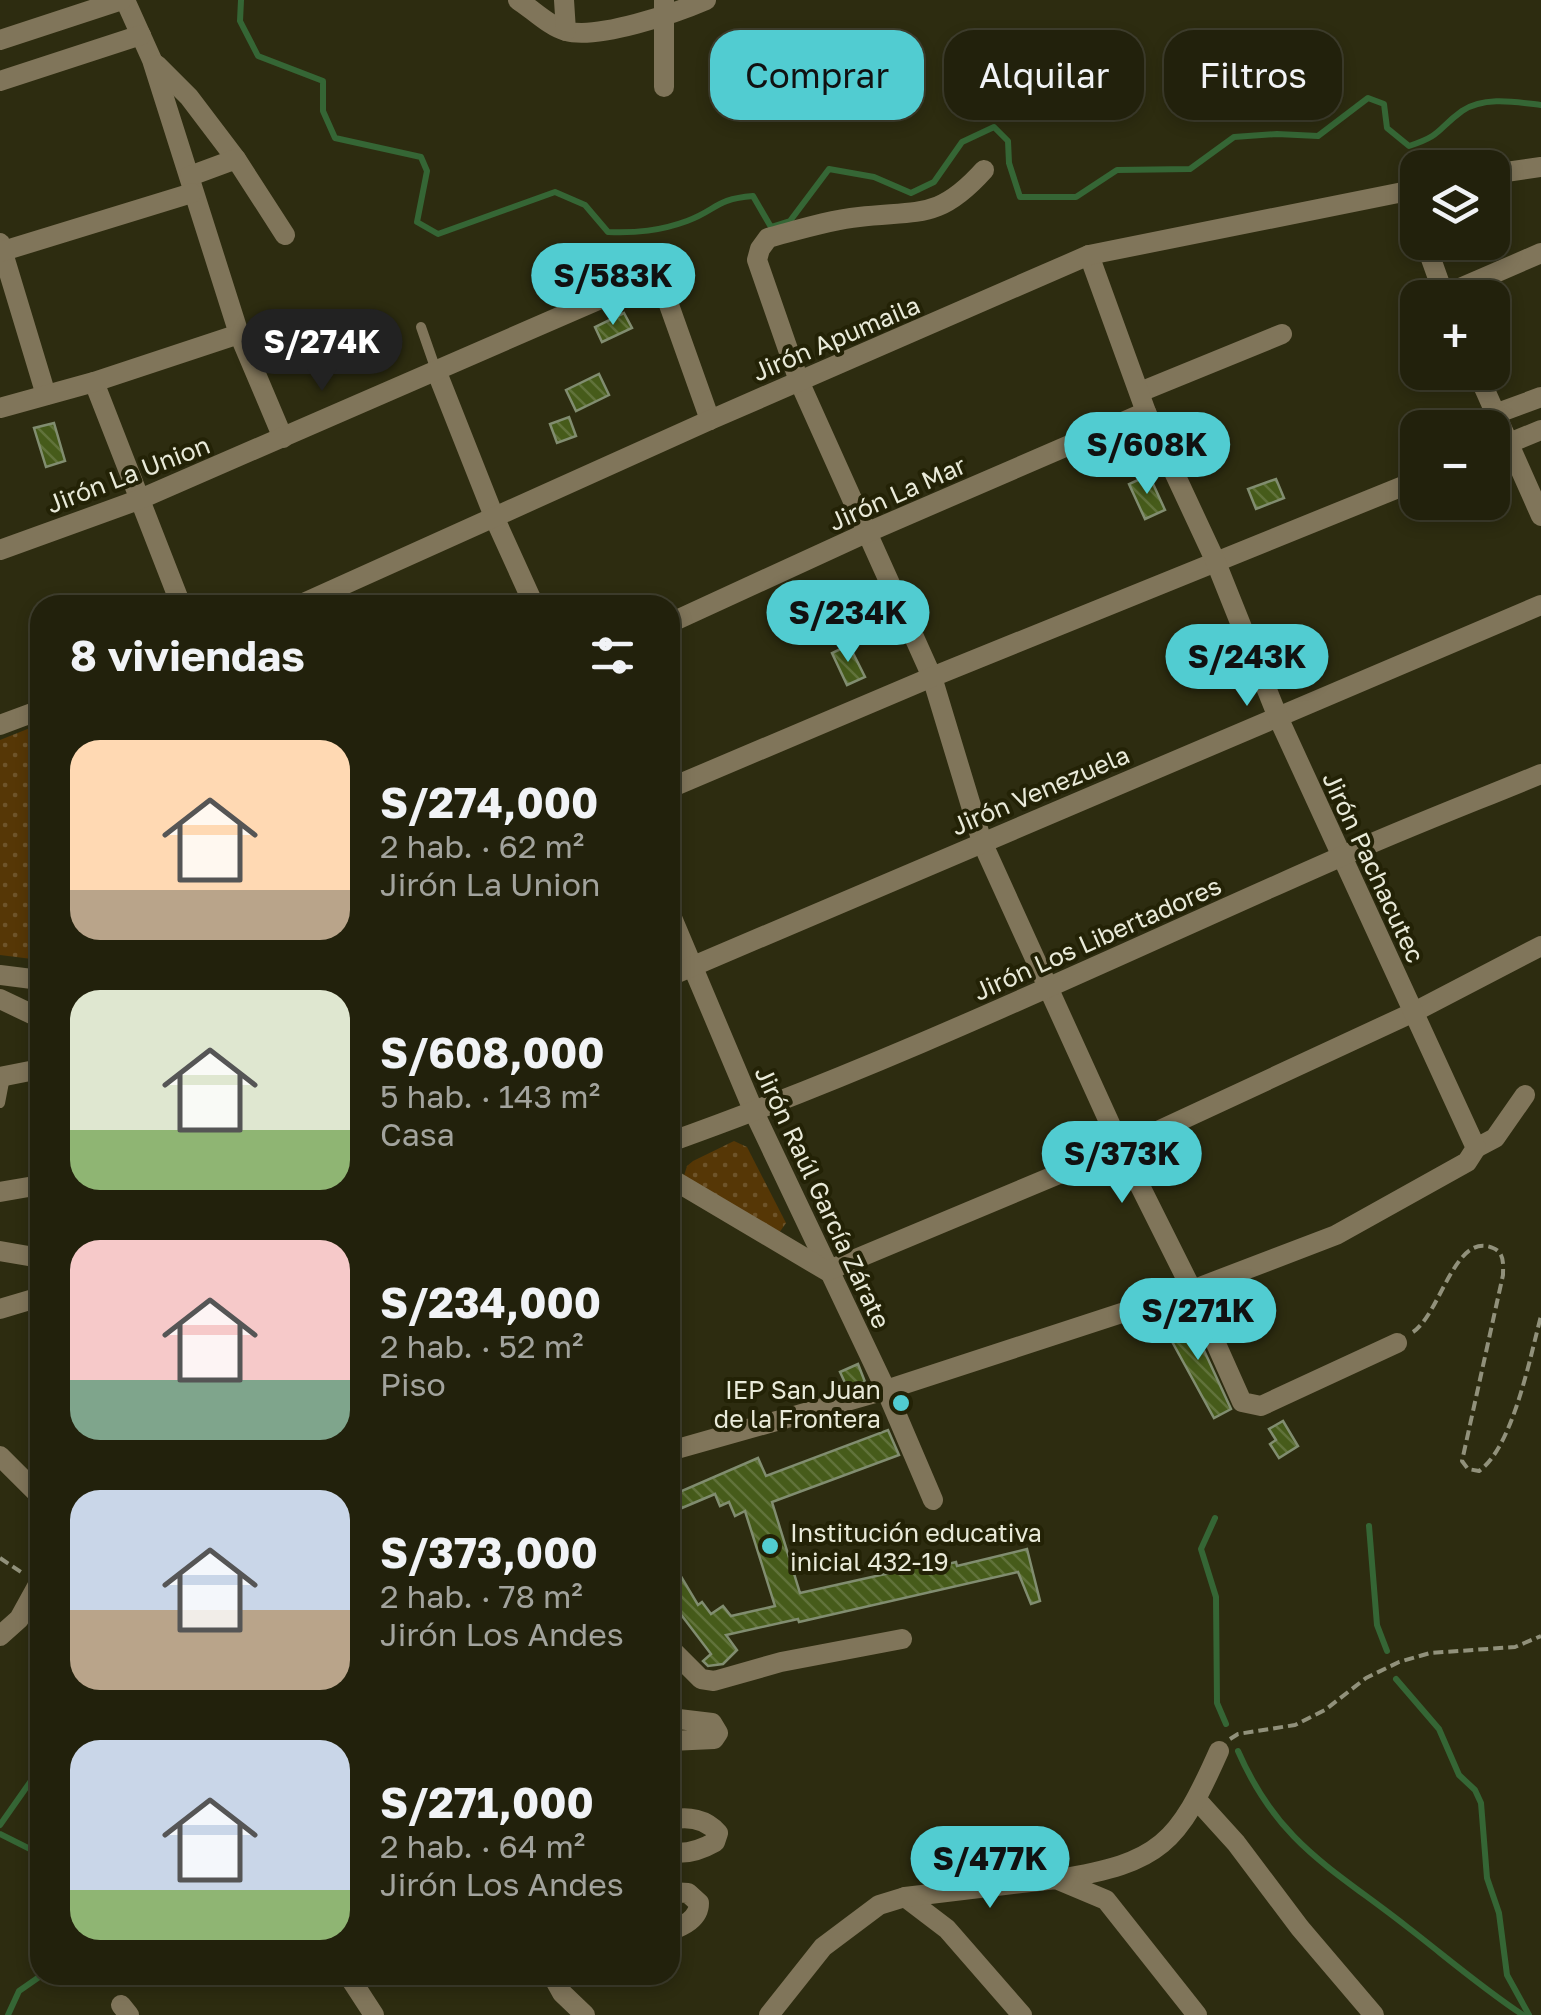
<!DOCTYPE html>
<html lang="es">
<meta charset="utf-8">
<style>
body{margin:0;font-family:"Golos Text",sans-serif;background:#2e2e1a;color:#f1f3f6;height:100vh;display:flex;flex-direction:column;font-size:38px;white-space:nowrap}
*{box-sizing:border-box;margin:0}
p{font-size:32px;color:#a2a39d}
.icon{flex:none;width:55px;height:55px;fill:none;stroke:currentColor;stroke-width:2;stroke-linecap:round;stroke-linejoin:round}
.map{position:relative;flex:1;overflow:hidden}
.side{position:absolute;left:30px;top:595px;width:650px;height:1390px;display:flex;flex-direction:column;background:#22210c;border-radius:30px;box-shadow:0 5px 15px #0003,0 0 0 2px #3f3e2d}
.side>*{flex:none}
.hud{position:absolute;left:710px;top:30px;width:680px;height:90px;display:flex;gap:20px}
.buttons{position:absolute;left:1400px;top:150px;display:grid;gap:20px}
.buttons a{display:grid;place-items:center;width:110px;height:110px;border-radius:20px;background:#22210c;box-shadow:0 5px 15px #0003,0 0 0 2px #3f3e2d;font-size:50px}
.price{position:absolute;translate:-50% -85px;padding:0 22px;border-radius:35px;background:#51ccd1;color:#111;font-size:32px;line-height:65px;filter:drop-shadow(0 2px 5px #0008)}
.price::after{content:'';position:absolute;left:50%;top:60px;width:30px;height:22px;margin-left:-15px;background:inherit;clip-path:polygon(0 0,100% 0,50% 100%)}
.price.selected{background:#222;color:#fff}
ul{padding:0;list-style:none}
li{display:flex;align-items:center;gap:30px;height:250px;padding:0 40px}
li span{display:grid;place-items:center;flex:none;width:280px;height:200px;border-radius:30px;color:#555}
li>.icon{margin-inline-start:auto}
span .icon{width:120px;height:120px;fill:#fffc;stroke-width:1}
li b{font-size:42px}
h2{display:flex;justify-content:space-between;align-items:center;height:120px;padding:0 40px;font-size:42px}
.tag{padding:0 35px;border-radius:30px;background:#22210c;box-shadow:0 5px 15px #0003,0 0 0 2px #3f3e2d;font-size:35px;line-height:90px}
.tag.selected{background:#51ccd1;color:#111}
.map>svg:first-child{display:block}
.park{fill:url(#park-dots)}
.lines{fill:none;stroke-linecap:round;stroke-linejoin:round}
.stream{stroke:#356635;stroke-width:6}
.building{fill:url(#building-back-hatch);stroke:#818d70;stroke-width:2.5}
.path{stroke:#91917b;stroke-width:4;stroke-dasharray:10 5;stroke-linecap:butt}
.service{stroke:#80755a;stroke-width:10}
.minor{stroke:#80755a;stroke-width:20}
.tertiary{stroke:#80755a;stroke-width:20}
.poi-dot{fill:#51ccd1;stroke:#232206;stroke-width:4}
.labels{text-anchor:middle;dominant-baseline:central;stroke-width:8;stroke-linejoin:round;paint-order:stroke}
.street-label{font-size:25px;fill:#e9ead9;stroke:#232206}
.poi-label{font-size:25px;fill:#e9ead9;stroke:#232206;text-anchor:end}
</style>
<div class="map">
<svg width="1541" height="2015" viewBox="0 0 1541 2015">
<defs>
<pattern id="park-dots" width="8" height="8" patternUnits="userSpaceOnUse" patternTransform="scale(2.5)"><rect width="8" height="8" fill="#563706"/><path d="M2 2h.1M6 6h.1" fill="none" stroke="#6e542a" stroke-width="1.8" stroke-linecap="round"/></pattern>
<pattern id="building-back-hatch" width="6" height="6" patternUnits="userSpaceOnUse" patternTransform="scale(2.5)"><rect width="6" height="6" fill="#465b1a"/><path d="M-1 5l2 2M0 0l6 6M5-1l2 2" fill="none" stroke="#61733b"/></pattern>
</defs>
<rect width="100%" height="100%" fill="#2d2c10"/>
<g class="park">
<path d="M40,724V960L0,955V740Z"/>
<path d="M734,1141L747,1147L786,1223L779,1233L682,1182L687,1166L693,1161Z"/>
</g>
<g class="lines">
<g class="stream">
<path d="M241,0L240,21L258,56L323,81V111L335,138L421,157L427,171L417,222L438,234L555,192L585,205L608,232C636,233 660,231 687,221C717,210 715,199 753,196L771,227L790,221L829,169L874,177L911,193L934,182L962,142L994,127L1008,141L1009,163L1020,197H1076L1117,170L1190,169L1234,137L1277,134L1318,136L1368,98L1384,104L1387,128L1409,146C1443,135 1437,129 1462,111C1484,96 1516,102 1541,105"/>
<path d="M1215,1518L1201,1549L1216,1597L1217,1703L1226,1724"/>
<path d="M1369,1526L1377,1625L1387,1651"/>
<path d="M1396,1679L1439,1729L1459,1775L1475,1790L1481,1803L1487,1878L1499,1913L1507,1975L1529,2015"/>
<path d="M1238,1751C1278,1843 1332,1868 1406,1926C1445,1956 1482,1988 1523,2015"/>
<path d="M0,1825L40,1768"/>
<path d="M0,1834L40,1854"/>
<path d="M8,2015L19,1991L42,1975"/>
</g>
</g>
<g class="building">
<path d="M624,313L632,328L602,342L595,327Z"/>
<path d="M599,374L609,395L576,411L566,390Z"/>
<path d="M569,417L576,436L557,443L550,424Z"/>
<path d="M54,423L65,461L46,467L34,428Z"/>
<path d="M1149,475L1165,510L1145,519L1129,484Z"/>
<path d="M1276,479L1284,498L1256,509L1248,489Z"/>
<path d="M849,645L865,677L847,685L832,653Z"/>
<path d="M1184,1307L1231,1409L1214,1418L1169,1336L1180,1330L1169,1312Z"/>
<path d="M858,1364L865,1382L847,1387L840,1372Z"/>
<path d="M1283,1421L1298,1446L1279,1458L1270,1444L1276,1440L1269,1429Z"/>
<path d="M888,1430L899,1455L772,1502L800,1593L930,1564L931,1568L956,1562L957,1566L1027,1549L1040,1601L1031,1604L1018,1572L799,1622L798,1619L726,1635L737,1650L723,1664L708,1666L703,1661L711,1654L670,1600V1558L698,1605L702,1602L711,1614L723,1606L731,1616L775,1606L745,1511L735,1516L729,1502L720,1506L715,1494L670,1513V1496L758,1458L766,1476Z"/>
</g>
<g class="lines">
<g class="path">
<path d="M1413,1332C1441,1313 1455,1231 1493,1248C1505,1253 1503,1264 1503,1275L1462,1461L1468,1469L1479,1471C1513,1447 1530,1357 1541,1316"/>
<path d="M0,1558L21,1572"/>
<path d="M1230,1739L1238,1734L1295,1725L1325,1710L1366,1678L1399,1662L1430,1653L1515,1647L1541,1636"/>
</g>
<g class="service">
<path d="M421,327L436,370"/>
<path d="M0,1103L5,1077"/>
</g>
<g class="minor">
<path d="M125,0L152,60L239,334L283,438"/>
<path d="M518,0C532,9 550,27 566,31C597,40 676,13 706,0"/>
<path d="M564,0L566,31"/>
<path d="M0,40L122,0"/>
<path d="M157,65L189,97L236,159"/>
<path d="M0,81L141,35"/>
<path d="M664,87V0"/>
<path d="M984,170C939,220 920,210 859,217C829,220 798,230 768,238L760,249L757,260L799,381L932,677L982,842L1121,1148L1192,1290L1242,1402L1261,1406L1397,1343"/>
<path d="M190,176L236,159L285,235"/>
<path d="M1405,192L1418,224"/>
<path d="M1425,242L1445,298"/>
<path d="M0,243L46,395"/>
<path d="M0,252L192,193"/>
<path d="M1444,295L1541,253"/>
<path d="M436,370L495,519L534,605"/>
<path d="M1477,372L1541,516"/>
<path d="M94,382L181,605"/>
<path d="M1140,392L1282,334"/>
<path d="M0,408L94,382L239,334"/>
<path d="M1495,414L1541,397"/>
<path d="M1492,450L1541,430"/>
<path d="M0,550L138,500L658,274L710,420"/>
<path d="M670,623L866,533L1146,412"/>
<path d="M670,788L932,677L1418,480"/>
<path d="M670,913L754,1112L886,1390L933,1500"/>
<path d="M0,975L40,980"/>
<path d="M670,976L1541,605"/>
<path d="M0,1077L40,1069"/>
<path d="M1476,1148L1495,1138L1525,1095"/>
<path d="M670,1178L827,1271L1121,1148L1414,1012L1541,946"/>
<path d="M0,1192L40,1185"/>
<path d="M0,1251L40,1258"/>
<path d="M0,1309L40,1297"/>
<path d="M670,1451L886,1390L1192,1290L1336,1235L1467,1162L1476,1148L1277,715L1215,560L1146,412L1089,255"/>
<path d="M0,1456L40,1496"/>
<path d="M0,1636L19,1619L40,1581"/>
<path d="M670,1648L701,1679L714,1681L781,1662L902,1639"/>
<path d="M670,1718L712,1723L718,1733L714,1739L670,1741"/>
<path d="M1197,1800L1236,1843L1300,1928L1374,2015"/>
<path d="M670,1820C688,1816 706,1819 718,1833L715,1842C701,1850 686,1855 670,1852"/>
<path d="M1058,1879C1161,1863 1178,1843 1219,1751"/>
<path d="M670,1892L688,1893L699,1903C699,1919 683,1926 670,1931"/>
<path d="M905,1897L947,1929L1022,2015"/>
<path d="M348,1975L374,2015"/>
<path d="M552,1975L562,1993L585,2015"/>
<path d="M121,2005L129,2015"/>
<path d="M769,2015L823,1947L879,1905L905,1897L1056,1879L1106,1900L1197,2015"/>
</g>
<g class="tertiary">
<path d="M1492,174L1541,167"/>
<path d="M299,605L710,420L1089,255L1418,189"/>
<path d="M0,725L40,710"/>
<path d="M0,999L40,1018"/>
<path d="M670,1142C898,1061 1117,955 1338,858C1405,828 1473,802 1541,774"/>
</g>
</g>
<g class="poi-dot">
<circle cx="901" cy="1403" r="10"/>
<circle cx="770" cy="1546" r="10"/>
</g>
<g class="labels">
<g class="street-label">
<text transform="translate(836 338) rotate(-23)">Jirón Apumaila</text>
<text transform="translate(128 474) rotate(-21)">Jirón La Union</text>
<text transform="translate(897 493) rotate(-24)">Jirón La Mar</text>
<text transform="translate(1040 790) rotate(-23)">Jirón Venezuela</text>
<text transform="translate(1374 867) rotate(65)">Jirón Pachacutec</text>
<text transform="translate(1097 938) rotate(-24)">Jirón Los Libertadores</text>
<text transform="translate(823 1197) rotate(65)">Jirón Raúl García Zárate</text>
</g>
<g class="poi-label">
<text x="881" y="1389">IEP San Juan<tspan x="881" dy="29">de la Frontera</tspan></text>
<text x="790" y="1532" text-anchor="start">Institución educativa<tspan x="790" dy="29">inicial 432-19</tspan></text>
</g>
</g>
</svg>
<div class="buttons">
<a><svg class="icon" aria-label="layers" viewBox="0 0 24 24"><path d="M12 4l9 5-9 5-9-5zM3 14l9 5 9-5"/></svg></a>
<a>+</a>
<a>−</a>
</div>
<b class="price" style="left:613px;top:328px">S/583K</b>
<b class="price selected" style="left:322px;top:394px">S/274K</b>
<b class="price" style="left:1147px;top:497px">S/608K</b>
<b class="price" style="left:848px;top:665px">S/234K</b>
<b class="price" style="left:1247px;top:709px">S/243K</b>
<b class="price" style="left:1122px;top:1206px">S/373K</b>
<b class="price" style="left:1198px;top:1363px">S/271K</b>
<b class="price" style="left:990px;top:1911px">S/477K</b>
<div class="hud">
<a class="tag selected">Comprar</a>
<a class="tag">Alquilar</a>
<a class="tag">Filtros</a>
</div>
<section class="side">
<h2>8 viviendas<svg class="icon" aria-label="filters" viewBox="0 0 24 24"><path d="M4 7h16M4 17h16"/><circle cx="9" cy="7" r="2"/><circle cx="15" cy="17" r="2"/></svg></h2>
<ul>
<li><span style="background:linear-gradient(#ffd9b3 75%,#b9a48a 0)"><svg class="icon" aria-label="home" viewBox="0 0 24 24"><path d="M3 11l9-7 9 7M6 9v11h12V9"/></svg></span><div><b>S/274,000</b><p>2 hab. · 62 m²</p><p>Jirón La Union</p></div></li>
<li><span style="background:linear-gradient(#dfe7d0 70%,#8fb573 0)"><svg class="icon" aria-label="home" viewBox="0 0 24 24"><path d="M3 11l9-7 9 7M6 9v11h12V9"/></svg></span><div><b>S/608,000</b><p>5 hab. · 143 m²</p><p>Casa</p></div></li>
<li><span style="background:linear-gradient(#f6c9c9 70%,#7fa58c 0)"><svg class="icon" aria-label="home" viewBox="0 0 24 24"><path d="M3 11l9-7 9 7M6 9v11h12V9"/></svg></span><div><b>S/234,000</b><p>2 hab. · 52 m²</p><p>Piso</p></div></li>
<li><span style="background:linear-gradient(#c9d6e8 60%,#b9a48a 0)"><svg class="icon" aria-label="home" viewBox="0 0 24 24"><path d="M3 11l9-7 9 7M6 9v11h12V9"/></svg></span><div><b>S/373,000</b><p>2 hab. · 78 m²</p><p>Jirón Los Andes</p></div></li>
<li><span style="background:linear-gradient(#c9d6e8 75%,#8fb573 0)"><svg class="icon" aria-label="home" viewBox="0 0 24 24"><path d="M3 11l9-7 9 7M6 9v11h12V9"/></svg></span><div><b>S/271,000</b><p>2 hab. · 64 m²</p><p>Jirón Los Andes</p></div></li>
</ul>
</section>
</div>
